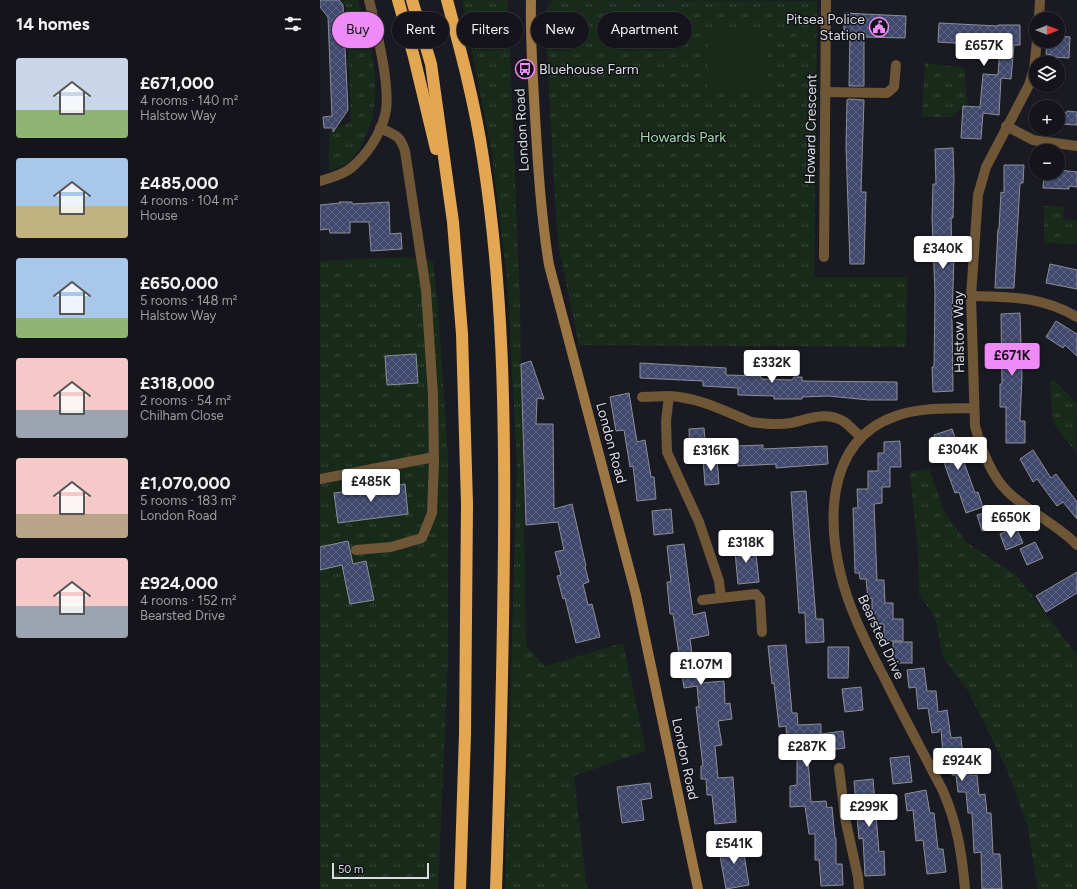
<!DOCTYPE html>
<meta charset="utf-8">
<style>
body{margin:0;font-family:Figtree,sans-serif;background:#1d1d23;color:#f1f3f6;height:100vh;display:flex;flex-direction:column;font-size:15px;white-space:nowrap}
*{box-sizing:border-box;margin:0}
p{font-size:13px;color:#9d9ea2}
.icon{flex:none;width:22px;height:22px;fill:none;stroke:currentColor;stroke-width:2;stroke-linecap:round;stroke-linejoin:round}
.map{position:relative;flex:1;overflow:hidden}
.panel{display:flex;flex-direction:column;background:#14141a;width:320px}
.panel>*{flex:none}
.guide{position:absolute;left:12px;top:12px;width:380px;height:36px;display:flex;gap:8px}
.needle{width:26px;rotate:90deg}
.controls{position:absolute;left:709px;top:12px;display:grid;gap:8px}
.controls a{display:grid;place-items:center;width:36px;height:36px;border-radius:50%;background:#14141a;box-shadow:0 1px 3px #0004,0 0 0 1px #333339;font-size:20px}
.scale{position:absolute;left:12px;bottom:10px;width:97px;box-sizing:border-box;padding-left:4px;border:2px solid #dbdce1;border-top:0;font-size:11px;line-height:14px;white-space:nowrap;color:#dbdce1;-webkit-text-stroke:3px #111218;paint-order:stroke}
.price{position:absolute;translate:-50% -34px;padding:0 9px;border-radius:4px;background:#fff;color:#222;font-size:13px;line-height:26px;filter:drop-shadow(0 1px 2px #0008)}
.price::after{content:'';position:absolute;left:50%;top:24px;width:12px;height:9px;margin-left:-6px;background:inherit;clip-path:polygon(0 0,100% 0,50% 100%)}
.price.selected{background:#ef8bf7;color:#111}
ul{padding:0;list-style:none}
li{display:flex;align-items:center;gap:12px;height:100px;padding:0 16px}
li span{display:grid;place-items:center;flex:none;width:112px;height:80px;border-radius:4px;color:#555}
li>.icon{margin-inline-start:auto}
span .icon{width:48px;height:48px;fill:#fffc;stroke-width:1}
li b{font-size:17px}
h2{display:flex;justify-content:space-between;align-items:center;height:48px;padding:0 16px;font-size:17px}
.chip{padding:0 14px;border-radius:18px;background:#14141a;box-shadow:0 1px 3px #0004,0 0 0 1px #333339;font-size:14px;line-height:36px}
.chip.selected{background:#ef8bf7;color:#111}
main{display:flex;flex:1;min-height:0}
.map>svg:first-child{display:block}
.grass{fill:url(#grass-tufts)}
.pitch{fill:#182b1b}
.building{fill:url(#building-cross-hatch);stroke:#8c8f97}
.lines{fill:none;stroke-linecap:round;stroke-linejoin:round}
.street{stroke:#6e5637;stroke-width:10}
.secondary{stroke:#9d7743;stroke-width:10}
.highway{stroke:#e3a752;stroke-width:12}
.labels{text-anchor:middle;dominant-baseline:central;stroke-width:3;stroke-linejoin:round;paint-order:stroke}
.poi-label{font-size:14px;fill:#dbdce1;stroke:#111218;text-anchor:end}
.street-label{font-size:14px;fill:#dbdce1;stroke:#111218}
.park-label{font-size:14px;fill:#a1dca9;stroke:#111218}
</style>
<main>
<section class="panel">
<h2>14 homes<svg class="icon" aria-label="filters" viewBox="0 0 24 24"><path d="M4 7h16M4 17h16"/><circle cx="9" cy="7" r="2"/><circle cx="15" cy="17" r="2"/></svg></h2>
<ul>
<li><span style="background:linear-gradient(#c9d6e8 65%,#8fb573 0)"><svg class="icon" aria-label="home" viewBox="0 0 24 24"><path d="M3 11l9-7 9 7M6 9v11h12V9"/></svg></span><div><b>£671,000</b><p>4 rooms · 140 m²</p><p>Halstow Way</p></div></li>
<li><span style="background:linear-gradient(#a9c7e8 60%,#c2b280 0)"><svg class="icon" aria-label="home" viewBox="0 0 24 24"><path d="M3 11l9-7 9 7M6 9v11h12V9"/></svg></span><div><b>£485,000</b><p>4 rooms · 104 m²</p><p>House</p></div></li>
<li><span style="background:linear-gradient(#a9c7e8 75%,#8fb573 0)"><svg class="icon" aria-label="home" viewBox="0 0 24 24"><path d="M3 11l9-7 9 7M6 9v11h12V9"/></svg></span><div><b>£650,000</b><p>5 rooms · 148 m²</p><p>Halstow Way</p></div></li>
<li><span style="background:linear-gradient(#f6c9c9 65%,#9aa5b1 0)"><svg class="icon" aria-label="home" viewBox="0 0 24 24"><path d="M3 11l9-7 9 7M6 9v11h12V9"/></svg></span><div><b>£318,000</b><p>2 rooms · 54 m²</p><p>Chilham Close</p></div></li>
<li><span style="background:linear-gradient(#f6c9c9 70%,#b9a48a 0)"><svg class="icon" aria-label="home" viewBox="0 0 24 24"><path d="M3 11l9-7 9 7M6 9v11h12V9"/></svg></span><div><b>£1,070,000</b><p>5 rooms · 183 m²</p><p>London Road</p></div></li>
<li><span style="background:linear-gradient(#f6c9c9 60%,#9aa5b1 0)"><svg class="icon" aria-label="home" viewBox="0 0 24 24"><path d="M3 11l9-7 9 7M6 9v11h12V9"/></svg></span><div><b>£924,000</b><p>4 rooms · 152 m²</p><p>Bearsted Drive</p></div></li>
</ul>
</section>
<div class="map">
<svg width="757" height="889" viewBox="0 0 757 889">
<defs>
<pattern id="grass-tufts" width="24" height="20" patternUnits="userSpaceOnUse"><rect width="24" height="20" fill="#182b1b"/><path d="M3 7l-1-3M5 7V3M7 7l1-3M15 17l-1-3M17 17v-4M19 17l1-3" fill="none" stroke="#39493c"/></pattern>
<pattern id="building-cross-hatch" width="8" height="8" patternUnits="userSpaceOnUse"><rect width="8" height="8" fill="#40486d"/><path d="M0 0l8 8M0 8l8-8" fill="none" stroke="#5b6282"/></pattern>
</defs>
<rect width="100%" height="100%" fill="#1a1b22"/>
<g class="grass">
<path d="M21,0H38C51,47 67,97 43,142C39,151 32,160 24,165C19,168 14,169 9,170V132L31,121L26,6Z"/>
<path d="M142,0H188L200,304L206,646L225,666L303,643L326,751L254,776L267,889H185L197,463L187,278L172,153Z"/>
<path d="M234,0L497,1L494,277H587L586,347L259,345L239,248L236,215L225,19L227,6Z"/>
<path d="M605,63L644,68L647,103L632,117H602Z"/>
<path d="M724,206L744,207L743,220H757V244L724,243Z"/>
<path d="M86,257L113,261L118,308L128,460V660L118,889H0V261Z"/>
<path d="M734,380L757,404L756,452L733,423L730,382Z"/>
<path d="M609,469L625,513L646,542L697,576L757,655V889H718L707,824L686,767L648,691L623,657L615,617L599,595L598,554L590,472Z"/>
</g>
<path class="pitch" d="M389,32L448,33L447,90L387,89Z"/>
<g class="building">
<path d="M0,0H19L23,5L28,110L13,132V128H4L3,117L12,116L8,17L0,7Z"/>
<path d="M524,13L586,16L585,38L544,37V86H529L530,36H524Z"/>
<path d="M619,23L678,26V25H700V45H694L691,79L681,78L679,115L663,113L661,139L641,138L643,106L660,107L663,74L678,75L680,46L618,42Z"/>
<path d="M738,36L750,37L749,58L732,57V55L726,54L727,41H738Z"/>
<path d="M529,99L544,100L541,192H546L544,264H530L526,146L527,100Z"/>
<path d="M747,111L757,112V125L738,124V112L746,113Z"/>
<path d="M633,148L634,178L633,218H631L632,256H634L632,319L633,391L613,392L612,367H614L615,294L612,217L613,184H616L615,149Z"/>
<path d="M684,165H704L703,183H700L694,288H675L678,229H679L681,192L684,193Z"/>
<path d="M738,170L757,172V187L749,186V189L723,188L724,173H738Z"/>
<path d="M19,202H32V204L69,202L70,234L81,233L82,249L51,251L49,222H30V233H10L9,229L0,230V205L20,203Z"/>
<path d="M730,264L757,270V289L726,283Z"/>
<path d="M700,313L702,376L700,421H705V443H686V407H680V384H682L681,314Z"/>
<path d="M736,321L757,334V356L745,345L743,348L726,337Z"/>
<path d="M96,354L98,383L67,385L65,356Z"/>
<path d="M211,361L224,399L217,398L216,424H233L234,509L252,504L266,566L265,567L269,582L263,584L268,605L272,604L280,637L256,643L245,598L243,599L237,576L241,575L235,552L244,550L238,522L206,525L201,364Z"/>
<path d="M320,363L406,368V375L441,376V379L472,380L474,377H482V381L577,382V400H549L508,396L482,397V399H454V396L418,395V388L383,386V381L320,378Z"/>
<path d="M309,393L317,442L325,440L331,477H334L336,499L317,501L313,466L310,467L304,430L296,431L290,397Z"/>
<path d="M384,428L386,454L370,455L369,429Z"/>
<path d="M632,429L655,493L658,492L663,507L646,513L639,492L635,493L614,435Z"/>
<path d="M580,441L581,467H570V487H562V503L554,504L557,580H564L565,603H573V619H583V641H564V624H552V598L548,599L546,579H540L539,573H535L533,508H538L537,489H548V471H558V453H564V442Z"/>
<path d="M443,445V449L507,446L508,464L456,468V464L418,466L417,446Z"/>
<path d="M713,450L731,478L736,474L757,502V519L743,502L737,506L717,479L713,482L700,459Z"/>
<path d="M397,458L399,484L385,485L383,459Z"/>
<path d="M85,484L88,514L18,523L14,493Z"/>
<path d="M486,491L496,619H503L504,642L486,643L485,613H479L471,492Z"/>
<path d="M351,509L353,533L334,535L332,511Z"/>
<path d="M676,509L681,526L662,531L657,515Z"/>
<path d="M696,527L703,543L686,550L680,534Z"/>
<path d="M426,540L427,555L436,554L439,582L418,584L414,541Z"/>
<path d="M28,541L33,564L46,561L54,600L30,604L22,565L0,570V547Z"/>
<path d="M715,542L723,558L707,565L700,549Z"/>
<path d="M364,544L373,615L385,612L389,635L370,639L374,668L379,667L381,683L404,681L405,704L410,703L412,719L398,721L402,745L395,746L398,778L413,777L416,822L395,824L392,795H387L386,779H381V766H383L376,707H379L377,686L364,688L353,614H350L347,582H351L347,546Z"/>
<path d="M757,572V593L726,612L716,596Z"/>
<rect x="573" y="642" width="19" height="21"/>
<path d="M466,645L472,713H477L478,725L501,724V734L523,731L525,748L490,753V758H488L491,802L506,801L507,808L512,807L515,838H516V864H522L523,885L501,886L499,860H495V834H489L485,806L470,807V786L477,785V758L468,759L466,726L459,727L454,683L452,684L448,646Z"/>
<path d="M508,647H529L528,678H508Z"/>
<path d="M604,668L607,691H616L618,712L627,710L631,738L641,737L643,758H650L651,776L657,775L659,795L665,794L667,813H671L673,854H680L682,889H662L661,852L654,853L652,813H648L646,792H638L636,775H632L630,755H623L621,729H619V732L612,733L608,708L598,709L596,687L589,688L587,670Z"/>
<path d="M541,687L543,710L525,712L522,689Z"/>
<path d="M589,756L592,782L573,784L570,758Z"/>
<path d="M553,779L559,852L564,851L565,875L545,876L543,838L539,839L534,781Z"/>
<path d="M330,783L332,798L321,800L324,820L302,823L297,787Z"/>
<path d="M606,790L610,813H614L618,849H623L626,872L607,874L603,840L596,841L593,810L587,811L585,794Z"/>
<path d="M422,842L429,885L406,889L398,845Z"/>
</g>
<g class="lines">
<g class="street">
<path d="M719,19L720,0"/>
<path d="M717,41L714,69L709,85L666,167L658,195L651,296L655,426C661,448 670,474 687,491C708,512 737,524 757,545"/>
<path d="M505,92L567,93L574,87L576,65"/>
<path d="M686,126L713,140L757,146"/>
<path d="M0,181C10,178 23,175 31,168C47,155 60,135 65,115C72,90 56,27 49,0"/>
<path d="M504,257L506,0"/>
<path d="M651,296C691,297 721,296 757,317"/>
<path d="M322,397L349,396"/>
<path d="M0,479L114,457"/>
<path d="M36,550L71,547L102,538L112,513L114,462L113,395L106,290L85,151C80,135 75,135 60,128"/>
<path d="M401,598L399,581L379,522L347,452L346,421L349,396C381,398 402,410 431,422C444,424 458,425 471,423C489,419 505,411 523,421C529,425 535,432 541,437"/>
<path d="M382,600L436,594L440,599L442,632"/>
<path d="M519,768L525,818L538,877L539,889"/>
<path d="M645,889C642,854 637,823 623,791C604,754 584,718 566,681C551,653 537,626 527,596C506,534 501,442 576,416C601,407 629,409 654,408"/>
</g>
<path class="secondary" d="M211,0C210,39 213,78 215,116C218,166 221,216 229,265L316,595L378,889"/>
<g class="highway">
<path d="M78,0L94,57L116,149"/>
<path d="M92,0L111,64L133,222L142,334L147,504L145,734L140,889"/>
<path d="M127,0C141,52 155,104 163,158C183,285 185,415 184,543C183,659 180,774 176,889"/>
</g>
</g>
<defs>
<g id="civic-ring" transform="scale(1)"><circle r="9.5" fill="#111218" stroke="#ef8bf7" stroke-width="1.5"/><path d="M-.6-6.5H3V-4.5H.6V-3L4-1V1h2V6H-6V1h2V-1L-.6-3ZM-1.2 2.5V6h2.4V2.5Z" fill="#ef8bf7"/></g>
<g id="bus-ring" transform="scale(1)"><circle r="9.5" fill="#111218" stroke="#ef8bf7" stroke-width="1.5"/><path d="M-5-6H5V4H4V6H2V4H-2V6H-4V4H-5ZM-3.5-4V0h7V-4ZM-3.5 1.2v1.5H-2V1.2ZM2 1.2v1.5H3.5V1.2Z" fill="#ef8bf7"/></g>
</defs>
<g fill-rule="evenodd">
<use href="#civic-ring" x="559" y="27"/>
<use href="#bus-ring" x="205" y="69"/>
</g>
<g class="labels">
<g class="poi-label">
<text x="545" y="19">Pitsea Police<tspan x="545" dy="16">Station</tspan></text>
<text x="219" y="69" text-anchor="start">Bluehouse Farm</text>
</g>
<g class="street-label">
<text transform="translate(491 129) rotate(-89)">Howard Crescent</text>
<text transform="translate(202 130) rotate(-93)">London Road</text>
<text transform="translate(639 332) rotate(-91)">Halstow Way</text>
<text transform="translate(291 443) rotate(75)">London Road</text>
<text transform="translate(561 637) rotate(65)">Bearsted Drive</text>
<text transform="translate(365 759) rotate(78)">London Road</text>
</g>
<g class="park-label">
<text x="363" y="137">Howards Park</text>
</g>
</g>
</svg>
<div class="controls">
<a><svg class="needle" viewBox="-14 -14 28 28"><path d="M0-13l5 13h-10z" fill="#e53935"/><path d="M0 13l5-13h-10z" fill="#9d9ea2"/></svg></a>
<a><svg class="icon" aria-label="layers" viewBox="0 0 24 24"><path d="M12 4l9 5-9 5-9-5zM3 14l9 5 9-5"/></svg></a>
<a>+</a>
<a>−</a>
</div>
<div class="scale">50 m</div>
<b class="price" style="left:664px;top:67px">£657K</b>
<b class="price" style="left:623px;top:270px">£340K</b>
<b class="price selected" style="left:692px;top:377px">£671K</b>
<b class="price" style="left:452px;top:384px">£332K</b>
<b class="price" style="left:638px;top:471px">£304K</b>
<b class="price" style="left:391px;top:472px">£316K</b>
<b class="price" style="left:51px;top:503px">£485K</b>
<b class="price" style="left:691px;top:539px">£650K</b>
<b class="price" style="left:426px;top:564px">£318K</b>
<b class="price" style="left:381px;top:686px">£1.07M</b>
<b class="price" style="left:487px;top:768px">£287K</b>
<b class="price" style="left:642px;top:782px">£924K</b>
<b class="price" style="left:549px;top:828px">£299K</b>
<b class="price" style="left:414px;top:865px">£541K</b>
<div class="guide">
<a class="chip selected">Buy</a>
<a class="chip">Rent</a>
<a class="chip">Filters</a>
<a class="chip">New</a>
<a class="chip">Apartment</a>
</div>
</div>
</main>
